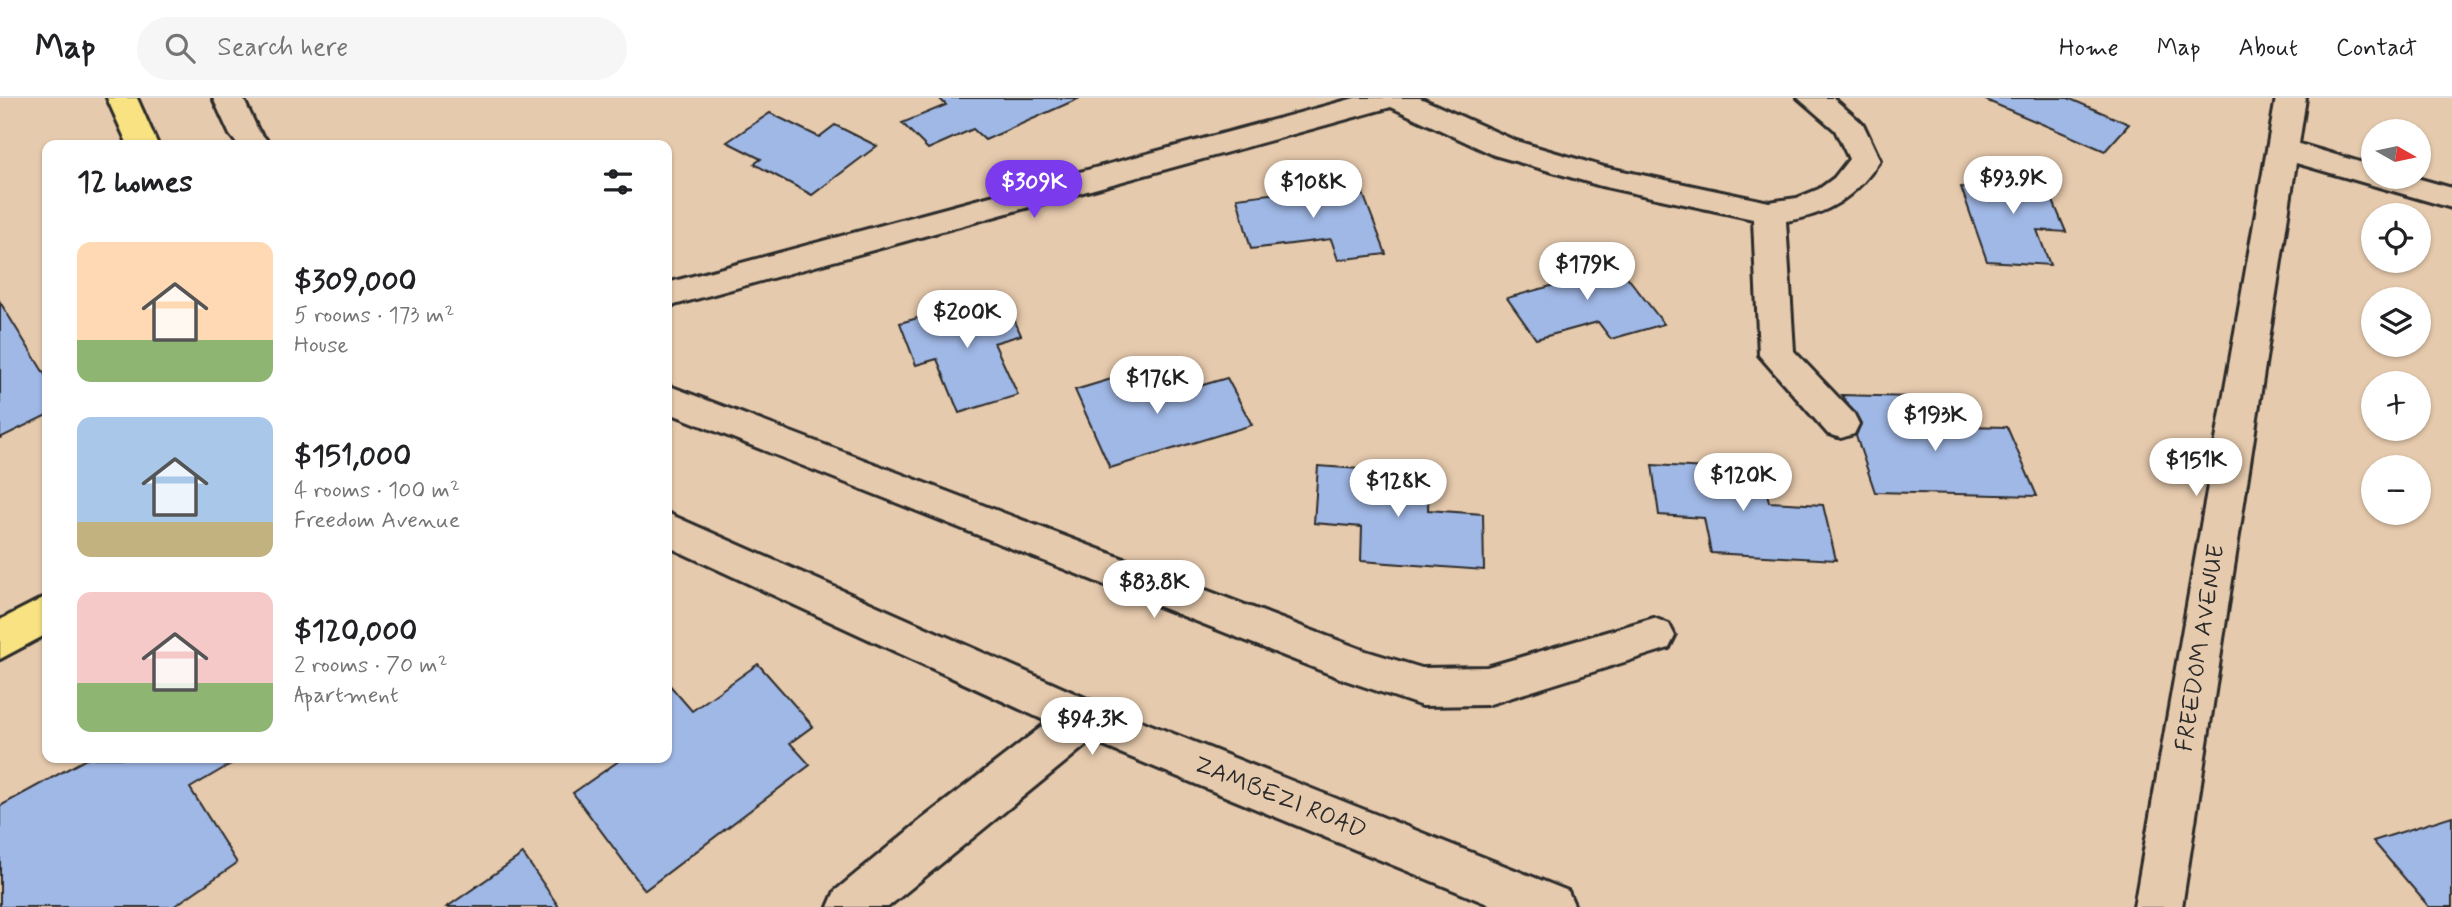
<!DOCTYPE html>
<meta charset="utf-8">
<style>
body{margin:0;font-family:Mynerve,sans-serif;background:#f6f6f6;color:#202124;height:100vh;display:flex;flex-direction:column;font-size:26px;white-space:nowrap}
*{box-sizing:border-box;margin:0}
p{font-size:23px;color:#757577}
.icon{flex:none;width:38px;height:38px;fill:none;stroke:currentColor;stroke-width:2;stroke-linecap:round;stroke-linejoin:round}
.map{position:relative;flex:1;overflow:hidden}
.sheet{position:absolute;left:42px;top:42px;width:630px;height:623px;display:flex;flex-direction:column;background:#fff;border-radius:14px;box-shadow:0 2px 5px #0004}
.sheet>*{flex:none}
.needle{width:46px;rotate:99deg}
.tools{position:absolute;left:2361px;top:21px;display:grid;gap:14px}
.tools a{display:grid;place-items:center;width:70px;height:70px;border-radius:50%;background:#fff;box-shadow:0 2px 5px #0004;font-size:35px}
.price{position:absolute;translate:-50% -60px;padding:0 16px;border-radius:24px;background:#fff;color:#222;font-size:23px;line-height:46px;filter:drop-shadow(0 2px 4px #0008)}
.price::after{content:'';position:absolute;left:50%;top:42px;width:21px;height:16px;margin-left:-10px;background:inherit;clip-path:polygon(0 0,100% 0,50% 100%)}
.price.current{background:#7c3aed;color:#fff}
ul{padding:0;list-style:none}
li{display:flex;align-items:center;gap:21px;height:175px;padding:0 35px}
li span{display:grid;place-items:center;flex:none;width:196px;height:140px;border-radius:14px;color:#555}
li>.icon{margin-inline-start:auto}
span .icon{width:84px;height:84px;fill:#fffc;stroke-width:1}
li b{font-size:30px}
h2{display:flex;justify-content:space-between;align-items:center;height:84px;padding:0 35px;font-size:30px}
header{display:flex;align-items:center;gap:42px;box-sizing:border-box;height:98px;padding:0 35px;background:#fff;border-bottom:2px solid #e0e0e0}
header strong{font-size:33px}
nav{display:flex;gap:38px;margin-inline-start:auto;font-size:24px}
.search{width:490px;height:63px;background:#f6f6f6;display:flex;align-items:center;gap:18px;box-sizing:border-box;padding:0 24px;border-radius:38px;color:#757577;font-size:26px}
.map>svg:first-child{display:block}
.building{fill:#a0b8e6;stroke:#2b2b2b;stroke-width:2}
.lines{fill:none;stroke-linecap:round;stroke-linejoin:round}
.minor-casing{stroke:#2b2b2b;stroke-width:6}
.major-casing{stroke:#2b2b2b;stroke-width:6}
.minor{fill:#e6caad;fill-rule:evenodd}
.major{fill:#f8e281;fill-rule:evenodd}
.labels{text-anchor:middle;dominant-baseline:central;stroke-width:6;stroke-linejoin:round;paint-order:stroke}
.street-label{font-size:24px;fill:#2b2b2b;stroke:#e6caad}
</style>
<header>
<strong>Map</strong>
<div class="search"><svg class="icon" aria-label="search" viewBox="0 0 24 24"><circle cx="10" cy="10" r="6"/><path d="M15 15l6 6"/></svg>Search here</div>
<nav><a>Home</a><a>Map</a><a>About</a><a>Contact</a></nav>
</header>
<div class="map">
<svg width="2452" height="809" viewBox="0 0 2452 809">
<rect width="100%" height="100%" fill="#e6caad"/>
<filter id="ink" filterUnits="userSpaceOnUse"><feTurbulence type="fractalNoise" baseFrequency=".0143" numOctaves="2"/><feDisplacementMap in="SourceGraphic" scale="14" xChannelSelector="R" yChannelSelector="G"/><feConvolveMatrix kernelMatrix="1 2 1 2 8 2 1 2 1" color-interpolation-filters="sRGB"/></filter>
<g filter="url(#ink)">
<g class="building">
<path d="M939,0H1080L985,42L973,31L928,51L902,25L946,7Z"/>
<path d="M1981,0H2068L2129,26L2105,53Z"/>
<path d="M770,15L819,39L835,27L877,48L812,97L754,66L761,61L727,44Z"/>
<path d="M1983,70L2041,74L2066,134L2037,132L2050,167L1987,163L1961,89L1990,91Z"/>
<path d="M1359,85L1386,156L1338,162L1331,141L1251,151L1237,100Z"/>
<path d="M1610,157L1664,226L1611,241L1598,224L1536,241L1507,200L1566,184L1557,172Z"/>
<path d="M1003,196L1021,237L994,245L1018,297L959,315L937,261L916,267L900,225Z"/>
<path d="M0,204L47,280V317L0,340Z"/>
<path d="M1145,271L1158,300L1227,280L1252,327L1110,370L1075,292Z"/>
<path d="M1842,297L1911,299L1922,327L2007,329L2037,398L1875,394L1856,338L1861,325Z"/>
<path d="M1652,367L1762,373L1769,404L1823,407L1836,462L1711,455L1704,420L1659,417Z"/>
<path d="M1318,368L1429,376L1428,412L1483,416L1484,472L1361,463L1362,429L1314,425Z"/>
<path d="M758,566L813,628L790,645L810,667L645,792L573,695L623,660H667V584L692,613Z"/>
<path d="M88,660H241L190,690L237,765L173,809H0V708Z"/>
<path d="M2452,718V809H2429L2373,743Z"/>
<path d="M523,756L559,809H447Z"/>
</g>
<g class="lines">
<g class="minor-casing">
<g id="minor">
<path d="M213,0H243L258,32L271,47H238L230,37Z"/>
<path d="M1355,0H1420L1516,43L1604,69L1769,104L1797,100L1819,91L1834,80L1849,61L1835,32L1798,0H1833L1863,26L1880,62C1857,98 1828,117 1786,123L1794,253L1854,316L1859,326L1854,336L1841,340L1828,336L1759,257L1753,121L1601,88L1494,57L1391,9L667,209V185Z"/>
<path d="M2276,0H2306L2299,46L2373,68V79H2413L2452,90V110L2296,65L2182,809H2134Z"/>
<path d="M667,287L1366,553L1422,570L1487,569L1654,520L1669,526L1675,538L1669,550L1487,607L1422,608L1345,582L667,314Z"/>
<path d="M667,415L1101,607L1568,793L1575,809H1495L1091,643L888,809H828L835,793L921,722L1048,624L667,448Z"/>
</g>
</g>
<g class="major-casing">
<g id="major">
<path d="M107,0H137L158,47H128Z"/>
<path d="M47,498V536L0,561V522Z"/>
</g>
</g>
<use href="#minor" class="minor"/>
<use href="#major" class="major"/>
</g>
</g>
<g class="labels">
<g class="street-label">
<text transform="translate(2201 550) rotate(-81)">FREEDOM AVENUE</text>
<text transform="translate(1280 700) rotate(22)">ZAMBEZI ROAD</text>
</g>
</g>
</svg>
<div class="tools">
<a><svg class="needle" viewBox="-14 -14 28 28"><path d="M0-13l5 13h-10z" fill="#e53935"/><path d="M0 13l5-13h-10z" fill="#757577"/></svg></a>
<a><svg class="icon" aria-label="locate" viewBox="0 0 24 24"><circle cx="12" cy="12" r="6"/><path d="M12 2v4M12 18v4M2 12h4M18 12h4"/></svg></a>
<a><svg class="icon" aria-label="layers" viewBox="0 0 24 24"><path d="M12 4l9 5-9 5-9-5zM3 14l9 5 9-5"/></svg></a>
<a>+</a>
<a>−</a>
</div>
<b class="price" style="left:2013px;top:118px">$93.9K</b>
<b class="price current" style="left:1034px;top:122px">$309K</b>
<b class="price" style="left:1313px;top:122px">$108K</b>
<b class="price" style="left:1587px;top:204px">$179K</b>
<b class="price" style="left:967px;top:252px">$200K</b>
<b class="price" style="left:1157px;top:318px">$176K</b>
<b class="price" style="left:1935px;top:355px">$193K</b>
<b class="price" style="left:2196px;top:400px">$151K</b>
<b class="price" style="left:1743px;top:415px">$120K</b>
<b class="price" style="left:1398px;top:421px">$128K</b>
<b class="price" style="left:1154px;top:522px">$83.8K</b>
<b class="price" style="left:1092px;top:659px">$94.3K</b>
<section class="sheet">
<h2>12 homes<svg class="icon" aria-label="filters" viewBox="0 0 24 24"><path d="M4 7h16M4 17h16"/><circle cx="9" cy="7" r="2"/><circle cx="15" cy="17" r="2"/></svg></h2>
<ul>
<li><span style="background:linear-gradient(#ffd9b3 70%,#8fb573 0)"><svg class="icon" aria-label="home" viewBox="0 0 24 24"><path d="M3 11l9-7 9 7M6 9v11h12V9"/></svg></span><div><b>$309,000</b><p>5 rooms · 173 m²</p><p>House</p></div></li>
<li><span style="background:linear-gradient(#a9c7e8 75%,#c2b280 0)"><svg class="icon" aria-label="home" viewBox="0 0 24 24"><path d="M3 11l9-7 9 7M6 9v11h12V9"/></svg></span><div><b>$151,000</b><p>4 rooms · 100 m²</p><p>Freedom Avenue</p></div></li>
<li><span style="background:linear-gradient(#f6c9c9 65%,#8fb573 0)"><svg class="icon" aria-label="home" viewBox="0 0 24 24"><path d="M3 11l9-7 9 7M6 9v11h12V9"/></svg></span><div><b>$120,000</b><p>2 rooms · 70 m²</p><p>Apartment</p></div></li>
</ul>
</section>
</div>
